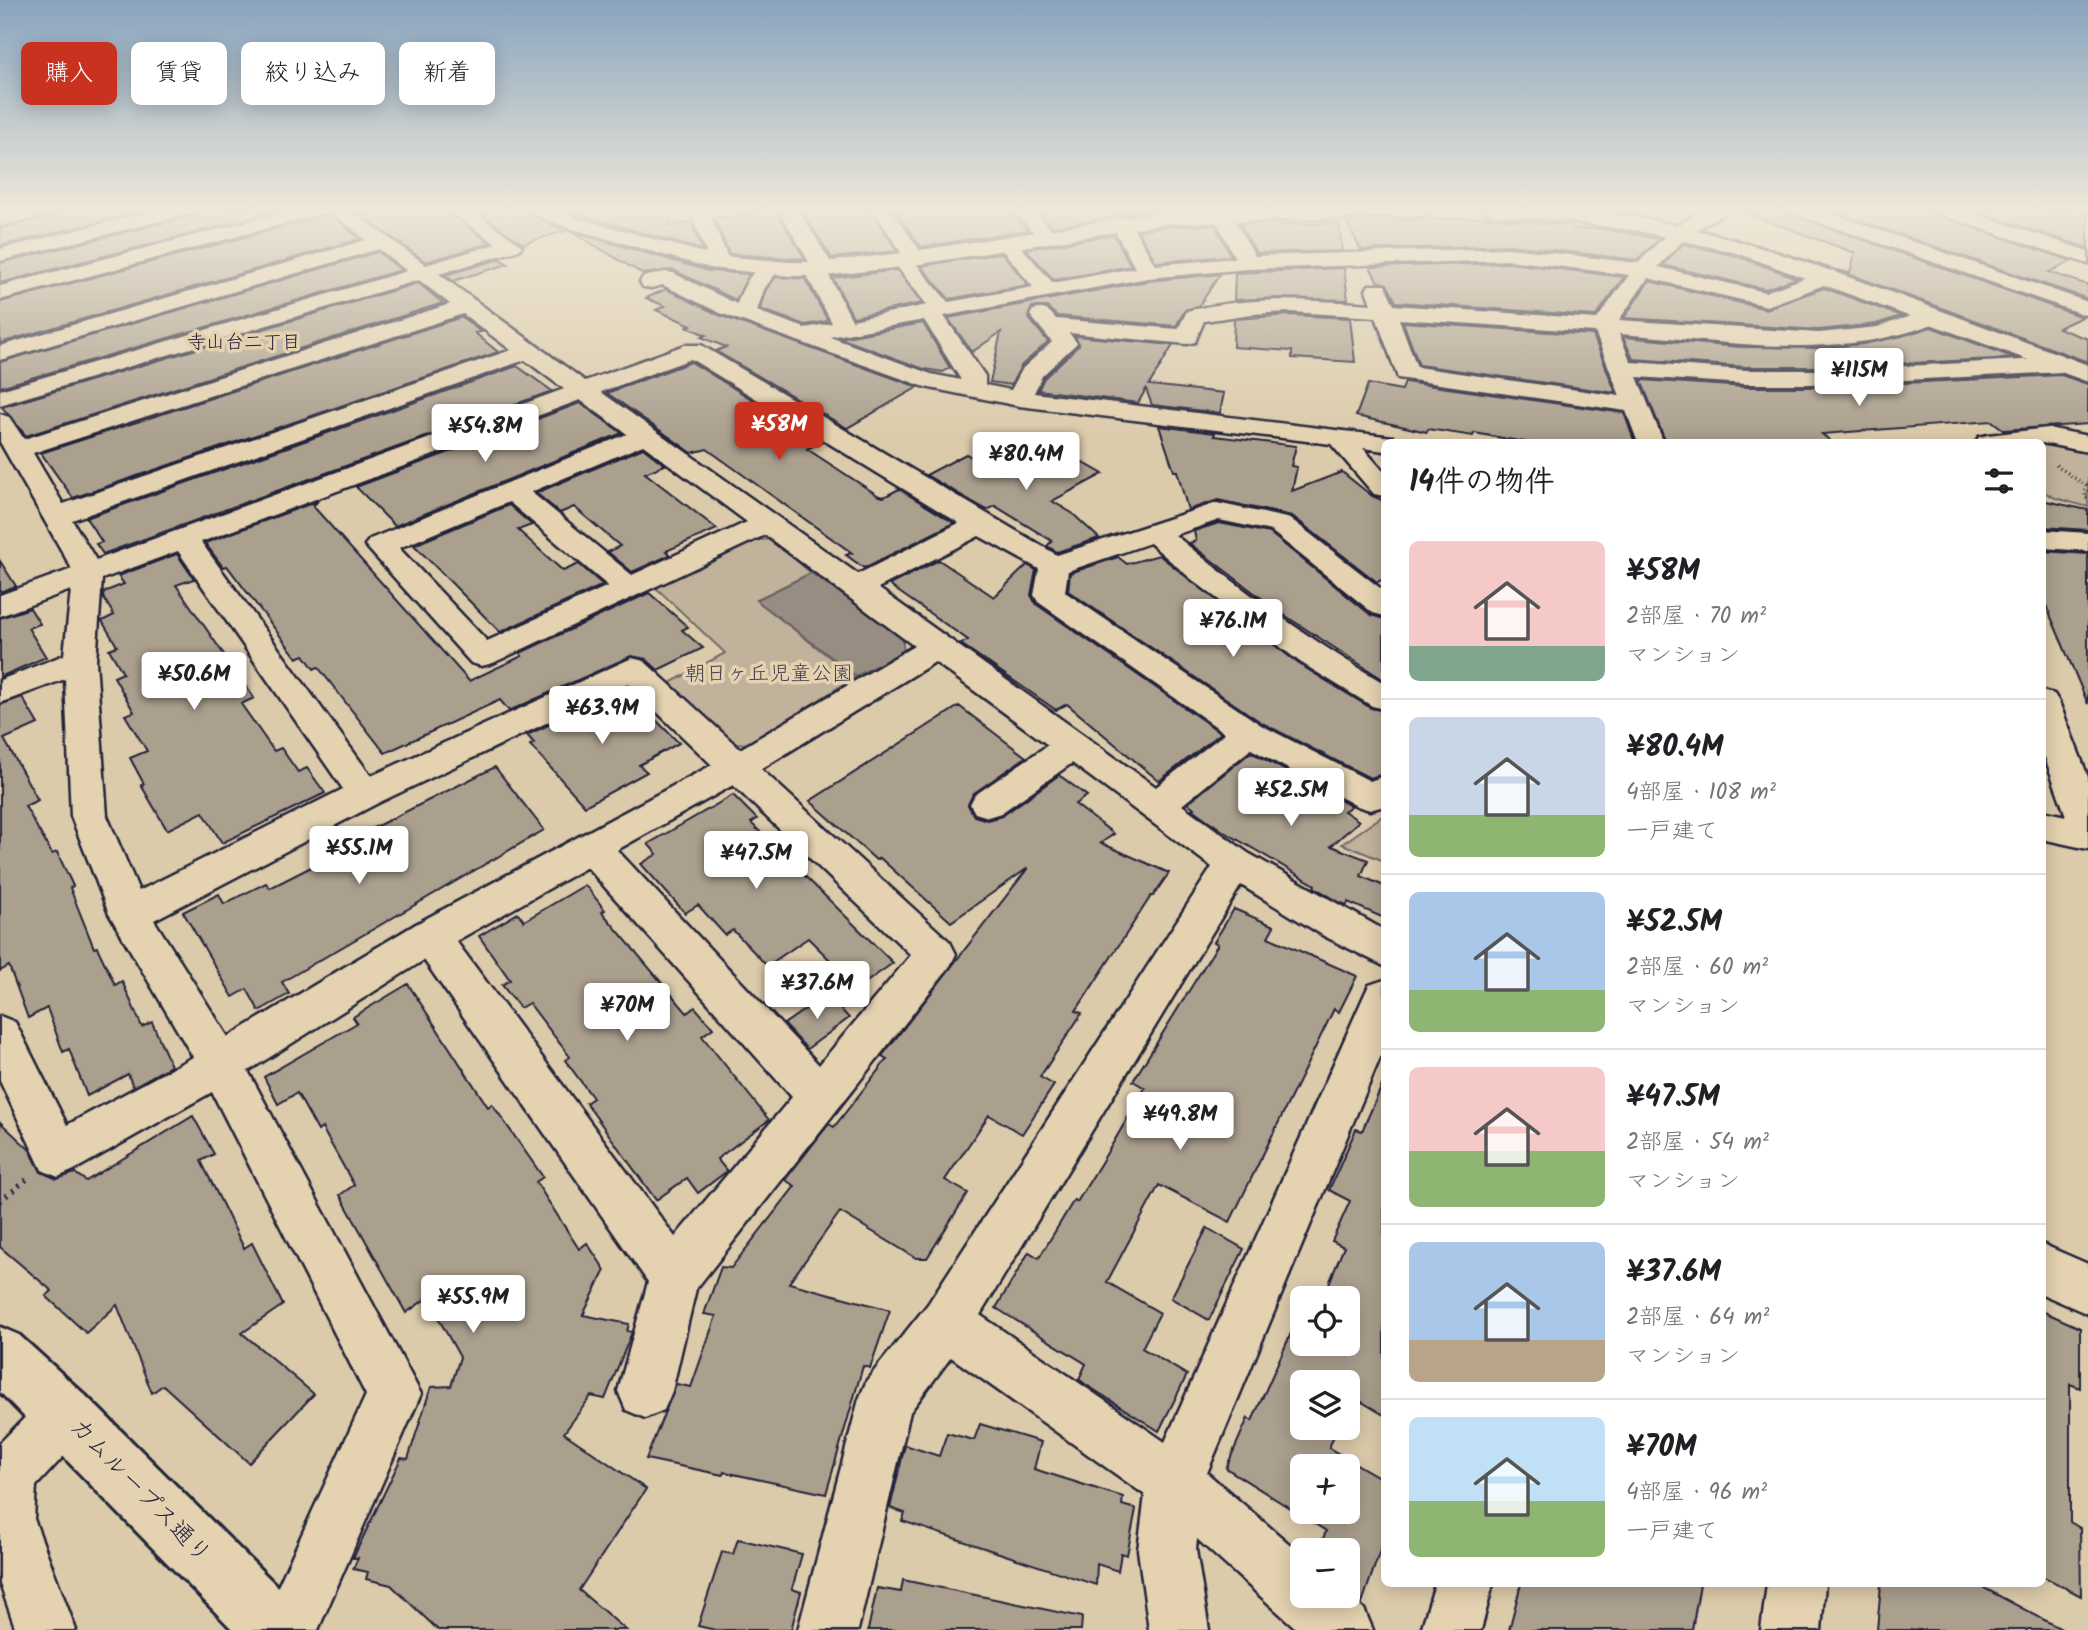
<!DOCTYPE html>
<html lang="ja">
<meta charset="utf-8">
<style>
body{margin:0;font-family:Kalam,"Klee One",sans-serif;background:#f2f2f2;color:#202124;height:100vh;display:flex;flex-direction:column;font-size:26px;white-space:nowrap}
*{box-sizing:border-box;margin:0}
p{font-size:23px;color:#757577}
.icon{flex:none;width:38px;height:38px;fill:none;stroke:currentColor;stroke-width:2;stroke-linecap:round;stroke-linejoin:round}
.map{position:relative;flex:1;overflow:hidden}
.drawer{position:absolute;left:1381px;top:439px;width:665px;height:1148px;display:flex;flex-direction:column;background:#fff;border-radius:10px;box-shadow:0 4px 18px #0003}
.drawer>*{flex:none}
.hud{position:absolute;left:21px;top:42px;width:665px;height:63px;display:flex;gap:14px}
.controls{position:absolute;left:1290px;top:1286px;display:grid;gap:14px}
.controls a{display:grid;place-items:center;width:70px;height:70px;border-radius:10px;background:#fff;box-shadow:0 4px 18px #0003;font-size:35px}
.price{position:absolute;translate:-50% -60px;padding:0 16px;border-radius:7px;background:#fff;color:#222;font-size:23px;line-height:46px;filter:drop-shadow(0 2px 4px #0008)}
.price::after{content:'';position:absolute;left:50%;top:42px;width:21px;height:16px;margin-left:-10px;background:inherit;clip-path:polygon(0 0,100% 0,50% 100%)}
.price.active{background:#c8321e;color:#fff}
ul{padding:0;list-style:none}
li{display:flex;align-items:center;gap:21px;height:175px;padding:0 28px}
li+li{border-top:2px solid #e0e0e0}
li span{display:grid;place-items:center;flex:none;width:196px;height:140px;border-radius:10px;color:#555}
li>.icon{margin-inline-start:auto}
span .icon{width:84px;height:84px;fill:#fffc;stroke-width:1}
li b{font-size:30px}
h2{display:flex;justify-content:space-between;align-items:center;height:84px;padding:0 28px;font-size:30px}
.chip{padding:0 24px;border-radius:10px;background:#fff;box-shadow:0 4px 18px #0003;font-size:24px;line-height:63px}
.chip.active{background:#c8321e;color:#fff}
.map>svg:first-child{display:block}
.green{fill:#c1b29b;stroke:#726a6b;stroke-width:2}
.water{fill:#988d82;stroke:#696266;stroke-width:2}
.building{fill:#ab9f8e;stroke:#22223b;stroke-width:2;fill-rule:evenodd}
.lines{fill:none;stroke-linecap:round;stroke-linejoin:round}
.minor-casing{stroke:#22223b;stroke-width:5}
.tertiary-casing{stroke:#22223b;stroke-width:6}
.path-far1{stroke:#22223b;stroke-width:3.5;stroke-dasharray:1 3.5;stroke-linecap:butt}
.path{stroke:#22223b;stroke-width:5;stroke-dasharray:2 6;stroke-linecap:butt}
.minor{fill:#e4d2b0;fill-rule:evenodd}
.tertiary{fill:#e4d2b0;fill-rule:evenodd}
.labels{text-anchor:middle;dominant-baseline:central;stroke-width:7;stroke-linejoin:round;paint-order:stroke}
.far-neighbourhood-label{font-size:19px;fill:#22223b;stroke:#e4d2b0}
.park-label{font-size:21px;fill:#423f4e;stroke:#e4d2b0}
.near-street-label{font-size:24px;fill:#22223b;stroke:#e4d2b0}
</style>
<div class="map">
<svg width="2088" height="1630" viewBox="0 0 2088 1630">
<rect width="100%" height="100%" fill="#dccbab"/>
<filter id="ink" filterUnits="userSpaceOnUse"><feTurbulence type="fractalNoise" baseFrequency=".0143" numOctaves="2"/><feDisplacementMap in="SourceGraphic" scale="14" xChannelSelector="R" yChannelSelector="G"/><feConvolveMatrix kernelMatrix="1 2 1 2 8 2 1 2 1" color-interpolation-filters="sRGB"/></filter>
<g filter="url(#ink)">
<g class="green">
<path d="M2042,443L2088,447V507L2055,498L2042,491Z"/>
<path d="M771,539L811,573L756,600L855,677L749,744L733,743L668,684L725,653L653,585L749,541Z"/>
<path d="M1384,815V861L1342,844Z"/>
</g>
<path class="water" d="M811,573L902,636L904,652L856,676L756,600Z"/>
<g class="building">
<path d="M60,209H153L0,246V228L55,216Z"/>
<path d="M197,209H287L0,283V263L192,216Z"/>
<path d="M353,209H445L490,243L426,262Z"/>
<path d="M474,209H525L530,215L562,229L709,271L749,274L736,300L673,270L643,274L568,230L523,244Z"/>
<path d="M561,209L677,210L667,226L691,222L702,250Z"/>
<path d="M775,209L805,259L729,254L714,218H739L748,213Z"/>
<path d="M823,209H870L897,251L832,258L802,211Z"/>
<path d="M894,209H1009L1028,230L921,247Z"/>
<path d="M1035,209H1185H1162L1053,227Z"/>
<path d="M1743,209H1787L1792,215L2082,317L2058,328L2088,339V362L1838,270L1850,273L1855,253L1743,212Z"/>
<path d="M1825,209H1929L1934,215L2072,261L2049,272L2088,285V299Z"/>
<path d="M1967,209H2044L2052,212L2088,209V248Z"/>
<path d="M328,212L360,239L0,343V302L325,216Z"/>
<path d="M1488,217L1544,224H1568L1573,229H1603L1659,239L1637,260L1509,245L1361,250L1347,223Z"/>
<path d="M1277,223L1278,225L1339,223L1342,251L1256,253L1240,224Z"/>
<path d="M1215,225L1231,256L1156,262L1138,231L1162,227Z"/>
<path d="M1114,235L1131,266L1054,280L1026,249Z"/>
<path d="M1683,244L1736,256L1797,278L1765,289L1663,265Z"/>
<path d="M378,252L401,270L0,387V362Z"/>
<path d="M1002,253L1028,285L949,299L921,266Z"/>
<path d="M500,259L508,264L453,281L445,275Z"/>
<path d="M1509,263L1624,277L1596,316L1396,302L1387,284L1378,282L1370,267Z"/>
<path d="M1344,268L1348,300L1279,298L1234,300L1235,273Z"/>
<path d="M897,270L922,303L853,317L833,278Z"/>
<path d="M1220,274L1199,306L1185,310L1176,326L1057,316L1047,307H1032L1028,317L1048,342L1021,366L1011,385L990,382L1001,332L972,352L948,318L1148,281Z"/>
<path d="M776,277L805,279L828,321L805,325L760,309L766,290Z"/>
<path d="M1649,281L1766,309L1824,288L1901,316L1876,324L1819,330L1624,318Z"/>
<path d="M418,283L443,303L26,436L2,407Z"/>
<path d="M666,289L719,315L918,387L847,428L716,351L726,347L701,337L706,335L687,327L691,325L656,310L665,306L646,298Z"/>
<path d="M1290,315L1350,318L1355,362L1292,358V351L1233,347L1234,319Z"/>
<path d="M462,317L481,332L475,333L498,352L73,498L41,453Z"/>
<path d="M1403,322L1593,335L1616,393L1419,365Z"/>
<path d="M923,323L950,368L943,372L924,369L840,338Z"/>
<path d="M1931,327L2015,358L1827,367H1746L1633,359L1623,337L1740,347L1822,348L1863,344L1902,336Z"/>
<path d="M1075,336L1173,345L1149,385L1224,393L1220,413L1152,405L1146,389L1138,403L1038,390L1044,378L1079,345Z"/>
<path d="M691,362L822,442L807,449L879,496L884,497L899,489L954,523L864,568L846,555L852,553L707,449L692,453L607,393Z"/>
<path d="M517,366L552,391L103,554L96,544L102,542L86,518Z"/>
<path d="M2061,375L2088,384V424L2004,430L1992,421L1822,434L1833,443H1666L1641,380L1746,387H1827Z"/>
<path d="M1405,382L1624,413L1635,443H1530L1474,433L1473,436L1428,429L1427,432L1356,416L1368,384L1402,390Z"/>
<path d="M580,403L622,433L395,526L356,487Z"/>
<path d="M1159,426L1215,433L1214,436L1296,446L1291,466L1297,467L1292,491L1342,472L1372,496L1384,501V579L1377,582L1292,516L1218,500L1188,510L1177,471H1174Z"/>
<path d="M1054,446L1103,474L1052,501L1072,513L1099,538L1057,552L1047,546L1052,541L995,506L987,510L926,475L966,454L1000,473Z"/>
<path d="M643,448L665,465L645,473L717,529L666,551L670,555L632,572L608,552L620,546L574,507L560,513L536,493Z"/>
<path d="M2042,500L2088,510V530L2042,527Z"/>
<path d="M318,501L313,506L469,681L522,656L520,653L649,593L688,627L682,630L703,648L658,670L646,659L631,656L509,711L500,700L385,753L318,667L314,669L304,655L297,658L227,566L223,567L205,543Z"/>
<path d="M509,505L532,525L518,530L563,571L579,564L603,585L500,632L414,545Z"/>
<path d="M1219,523L1270,533L1371,615L1384,619V680L1278,611L1189,543L1196,541L1194,531Z"/>
<path d="M2042,551L2088,554V704L2042,596Z"/>
<path d="M177,554L194,579L176,585L254,698L241,704L274,751L281,748L298,772L307,768L325,793L222,843L203,812L167,830L141,785L144,784L130,758L147,751L125,715L134,712L114,677L123,673L109,649L117,646L102,621L114,615L103,597L104,592L124,584L118,576Z"/>
<path d="M1159,555L1299,664L1371,708L1384,711V774L1370,778L1262,723L1068,591L1070,573L1118,557L1127,564Z"/>
<path d="M939,560L994,597L1027,565L1036,570L1031,595L1036,604L1221,733L1159,781L1067,704L1056,710L961,644L968,640L889,585Z"/>
<path d="M0,561L16,586L0,592Z"/>
<path d="M30,608L40,624L28,628L46,657L0,677V618Z"/>
<path d="M625,689L679,743L639,765L647,772L585,806L530,745L534,743L527,735Z"/>
<path d="M22,697L38,724L4,739L38,800L25,806L52,854L57,852L73,886L70,888L94,948L97,947L115,985L122,981L142,1027L152,1022L171,1066L133,1087L128,1074L87,1096L69,1049L63,1052L47,1008L28,1018L9,966L0,971V705Z"/>
<path d="M959,706L1026,757L973,794L968,805L974,816L987,820L1002,816L1059,775L1087,796L1075,804L1114,834L1101,843L1169,873L1153,896H1151L1076,1011L1082,1013L1040,1077L1054,1085L1022,1134L989,1115L945,1180L968,1193L927,1258H916L840,1212L789,1283L890,1310L870,1368L863,1366L826,1494L724,1472L723,1475L646,1459L676,1384L691,1387L716,1316L704,1314L721,1267L731,1268L795,1186L785,1180L829,1124L834,1127L887,1059L882,1056L1028,868L951,922L880,858L876,860L810,801Z"/>
<path d="M1251,752L1351,806L1344,811L1359,821L1331,846L1368,860L1361,876L1384,886V918L1348,902L1347,905L1341,903L1314,887L1315,885L1223,831L1192,809L1194,808L1188,803Z"/>
<path d="M495,767L544,830L282,982L289,994L259,1011L247,989L233,997L183,912L219,894L224,904L266,883L270,888L331,857L327,851Z"/>
<path d="M733,795L757,819L751,823L893,963L858,988L808,938L767,966L733,930L725,935L698,905L685,913L641,864L657,854L648,844Z"/>
<path d="M585,885L605,910L602,912L687,1013L695,1007L713,1028L702,1036L769,1120L717,1159L727,1171L698,1193L687,1178L656,1200L586,1103L593,1098L565,1060L570,1057L529,1003L520,1008L502,985L510,980L479,936L518,913L524,921Z"/>
<path d="M1234,909L1274,926L1268,937L1357,976L1339,1012L1334,1009L1230,1222L1159,1185L1107,1282L1160,1313L1142,1348L1187,1375L1159,1431L1085,1384L1079,1379L1086,1364L996,1308L1029,1252L1039,1258L1074,1200L1077,1202L1113,1143L1145,1088L1133,1081L1218,944L1214,942Z"/>
<path d="M408,984L488,1107L492,1104L543,1177L536,1182L579,1249L587,1243L605,1270L583,1315L629,1324L627,1331L632,1332L605,1399L591,1396L564,1433L646,1489L579,1590L626,1630H438L391,1585L366,1579L368,1572L353,1569L358,1558H353L401,1458L408,1459L431,1387L451,1386L460,1357L427,1298L406,1313L340,1195L354,1185L322,1128L318,1131L297,1093L278,1104L264,1077L357,1023L353,1017Z"/>
<path d="M827,994L849,1018L807,1049L784,1024Z"/>
<path d="M1384,1081V1415L1350,1395L1348,1401V1382H1302V1428H1337L1329,1448L1384,1480V1539L1362,1603L1348,1591V1550H1319L1326,1531L1226,1468L1248,1418L1252,1421L1300,1313L1302,1344H1348V1298H1323L1344,1247L1332,1241L1350,1201L1329,1190L1356,1129L1362,1131ZM1302,1466H1348V1512H1302Z"/>
<path d="M193,1116L214,1154L201,1161L244,1248L252,1243L283,1305L242,1333L314,1394L249,1463L163,1385L152,1393L117,1305L86,1333L46,1296L52,1291L0,1247V1122L30,1150L41,1172L57,1179L75,1173L86,1181Z"/>
<path d="M1207,1228L1244,1249L1209,1320L1171,1298Z"/>
<path d="M2042,1311L2080,1328V1388L2070,1384V1522L2080,1528L2081,1596L2042,1576Z"/>
<path d="M980,1424L1041,1442L1034,1469L1123,1497L1122,1505L1136,1509L1127,1555L1121,1553L1118,1571L1097,1564L1096,1585L902,1521L905,1513L890,1508L905,1445L939,1456L947,1433L974,1440Z"/>
<path d="M738,1539L802,1554L792,1589L801,1592L791,1630H715L698,1626L722,1552L733,1554Z"/>
<path d="M903,1580L1082,1617L1081,1630H868L877,1588L901,1592Z"/>
<path d="M1521,1584H1700L1692,1630H1509Z"/>
<path d="M1881,1584H1977L2063,1630H1877Z"/>
</g>
<g class="lines">
<g class="minor-casing">
<g id="minor">
<path d="M23,209H57L54,213L0,226V214Z"/>
<path d="M162,209H194L191,213L0,261V249Z"/>
<path d="M296,209H327L324,213L0,300V286Z"/>
<path d="M328,209H349L426,265L496,244L447,209H470L522,246L519,250L439,274L585,381L685,345H701L1057,555L1217,503L1291,519L1384,591V616L1373,613L1271,531L1219,520L1175,535C1241,590 1310,640 1384,683V709L1372,706L1300,662L1190,578L1150,543L1068,571L1065,592L1261,725L1370,781L1384,776V806L1370,810L1357,806L1251,749L1182,805L1248,853L1384,930V966L1324,936L1241,885L980,1315L1165,1442L1363,998L1369,985L1384,980V1048L1207,1473L1302,1555V1596L1348,1594L1364,1609L1373,1630H1298L1197,1539L1196,1550L1209,1630H1149L1138,1550L1145,1495L951,1357L910,1412L858,1630H798L859,1399L867,1380L928,1304L1212,867L1072,763L1001,813L988,817L975,813L970,804L975,795L1048,745L935,662L761,769L950,942L956,954L950,966L696,1289L672,1391L664,1410L645,1418L626,1410L618,1391L648,1282L424,960L248,1071L421,1394L318,1630H258L366,1395L212,1092L74,1170L58,1177L42,1170L0,1081V1016L15,1022L67,1125L193,1057L109,914L71,816L65,679L0,703V680L64,655L71,590L0,616V595L72,569L0,442V414L9,417L24,439L450,304L419,280L0,405V390L407,271L379,249L0,360V346L366,240ZM463,314L511,350L63,504L33,453ZM691,359L959,523L858,574L601,392ZM525,360L564,389L96,560L72,520ZM580,400L627,434L370,539L365,545L471,663L482,666L493,663L765,535L914,646L740,749L644,661L632,658L371,776L201,542ZM643,445L747,522L632,575L531,492ZM509,502L608,586L487,641L399,548ZM979,536L1039,569L1034,595L1038,602L1225,733L1156,787L878,588ZM178,551L343,789L139,891L107,816L96,661L102,579ZM628,684L712,765L416,924L228,1037L154,920L378,803ZM733,785L911,955L819,1065L617,850ZM587,867L792,1097L675,1237L456,941Z"/>
<path d="M689,209H749L739,215L710,216L730,262L727,266H713L710,262Z"/>
<path d="M778,209H798L835,269L829,276L852,320L927,305L892,260L895,256L902,254L873,209H891L925,258L916,264L948,302L1033,287L996,242L999,238H1013L1053,283L1135,268L1111,223L1114,219H1128L1155,265L1235,258L1210,209H1228L1255,256L1509,248L1638,263L1674,227L1705,209H1727L1725,213L1688,235L1658,267L1765,292L1827,270L1835,271L1838,276L1835,281L1767,306L1648,278L1619,320L1819,333L1877,327L1932,309L1940,311L1943,316L1940,321C1839,363 1725,341 1619,334L1631,362L1746,370H1827L2063,358L2071,360L2075,365L2071,370L2063,372L1827,384H1746L1637,377L1664,443H1638L1626,411L1398,378L1376,317L1290,312L1252,314L1204,321L1195,342L1187,344L1069,333L1077,343L1042,376L1034,393L1393,437L1397,443H1384V451L1363,448L1384,472V496L1374,494L1331,444L1019,406L925,387L720,313L663,285L651,288L643,287L640,282L643,277L665,272L673,273L737,304C743,287 755,259 775,265L779,269L764,289L757,311L805,328L832,323L807,276L811,265ZM1509,260L1629,275L1597,319L1394,305L1385,285H1369L1366,290L1371,304C1309,300 1248,296 1187,311L1178,329L1056,319C1049,310 1045,307 1033,310L1030,315L1052,342L1023,368L1011,390L985,385V376L944,316L1148,278L1248,269ZM1399,319L1595,332L1620,396L1417,367ZM924,320L961,380L931,374L830,337Z"/>
<path d="M1011,209H1032L1057,235L1054,239H1040Z"/>
<path d="M1790,209H1818L2088,302V316L1793,213Z"/>
<path d="M1932,209H1960L2088,251V264L1935,213Z"/>
<path d="M2048,428L2088,436V452L2042,443H1975L1979,437L1988,435Z"/>
<path d="M2042,530L2088,533V551L2042,548Z"/>
<path d="M2042,691L2054,694L2059,702L2088,777V849L2042,839V811L2066,816L2042,749Z"/>
<path d="M2042,1244L2088,1264V1314L2042,1294Z"/>
<path d="M65,1388L84,1396L92,1415L84,1434L36,1486L34,1519L76,1630H16L0,1584V1443L46,1396Z"/>
<path d="M1435,1584H1493L1481,1630H1421Z"/>
<path d="M1767,1584H1825L1821,1630H1761Z"/>
</g>
</g>
<g class="tertiary-casing">
<g id="tertiary">
<path d="M528,209H555L577,218L711,255L790,262H824L902,253L1162,212L1256,209H1435L1432,213L1425,215L1162,224L902,267L824,276H790L710,268L563,226L531,213Z"/>
<path d="M1484,209C1626,199 1762,245 1893,293C1958,317 2023,341 2088,365V382L1737,253L1639,231L1567,221L1494,215L1487,213Z"/>
<path d="M0,1327L19,1335L85,1395L299,1608L308,1630H233L0,1392Z"/>
</g>
</g>
<path class="path-far1" d="M2056,465L2086,486L2085,498L2088,499"/>
<path class="path" d="M0,1201L30,1177"/>
<use href="#minor" class="minor"/>
<use href="#tertiary" class="tertiary"/>
</g>
</g>
<linearGradient id="sky" x2="0" y2="1"><stop stop-color="#88a4bf"/><stop offset="0.48" stop-color="#efe8d9"/><stop offset="1" stop-color="#efe8d9" stop-opacity="0"/></linearGradient>
<rect width="2088" height="437" fill="url(#sky)"/>
<g class="labels">
<g class="far-neighbourhood-label">
<text x="244" y="343">寺山台二丁目</text>
</g>
<g class="park-label">
<text x="769" y="674">朝日ヶ丘児童公園</text>
</g>
<g class="near-street-label">
<text transform="translate(140 1491) rotate(46)">カムループス通り</text>
</g>
</g>
</svg>
<div class="controls">
<a><svg class="icon" aria-label="locate" viewBox="0 0 24 24"><circle cx="12" cy="12" r="6"/><path d="M12 2v4M12 18v4M2 12h4M18 12h4"/></svg></a>
<a><svg class="icon" aria-label="layers" viewBox="0 0 24 24"><path d="M12 4l9 5-9 5-9-5zM3 14l9 5 9-5"/></svg></a>
<a>+</a>
<a>−</a>
</div>
<b class="price" style="left:1859px;top:408px">¥115M</b>
<b class="price active" style="left:779px;top:462px">¥58M</b>
<b class="price" style="left:485px;top:464px">¥54.8M</b>
<b class="price" style="left:1026px;top:492px">¥80.4M</b>
<b class="price" style="left:1233px;top:659px">¥76.1M</b>
<b class="price" style="left:194px;top:712px">¥50.6M</b>
<b class="price" style="left:602px;top:746px">¥63.9M</b>
<b class="price" style="left:1291px;top:828px">¥52.5M</b>
<b class="price" style="left:359px;top:886px">¥55.1M</b>
<b class="price" style="left:756px;top:891px">¥47.5M</b>
<b class="price" style="left:817px;top:1021px">¥37.6M</b>
<b class="price" style="left:627px;top:1043px">¥70M</b>
<b class="price" style="left:1180px;top:1152px">¥49.8M</b>
<b class="price" style="left:473px;top:1335px">¥55.9M</b>
<div class="hud">
<a class="chip active">購入</a>
<a class="chip">賃貸</a>
<a class="chip">絞り込み</a>
<a class="chip">新着</a>
</div>
<section class="drawer">
<h2>14件の物件<svg class="icon" aria-label="filters" viewBox="0 0 24 24"><path d="M4 7h16M4 17h16"/><circle cx="9" cy="7" r="2"/><circle cx="15" cy="17" r="2"/></svg></h2>
<ul>
<li><span style="background:linear-gradient(#f6c9c9 75%,#7fa58c 0)"><svg class="icon" aria-label="home" viewBox="0 0 24 24"><path d="M3 11l9-7 9 7M6 9v11h12V9"/></svg></span><div><b>¥58M</b><p>2部屋 · 70 m²</p><p>マンション</p></div></li>
<li><span style="background:linear-gradient(#c9d6e8 70%,#8fb573 0)"><svg class="icon" aria-label="home" viewBox="0 0 24 24"><path d="M3 11l9-7 9 7M6 9v11h12V9"/></svg></span><div><b>¥80.4M</b><p>4部屋 · 108 m²</p><p>一戸建て</p></div></li>
<li><span style="background:linear-gradient(#a9c7e8 70%,#8fb573 0)"><svg class="icon" aria-label="home" viewBox="0 0 24 24"><path d="M3 11l9-7 9 7M6 9v11h12V9"/></svg></span><div><b>¥52.5M</b><p>2部屋 · 60 m²</p><p>マンション</p></div></li>
<li><span style="background:linear-gradient(#f6c9c9 60%,#8fb573 0)"><svg class="icon" aria-label="home" viewBox="0 0 24 24"><path d="M3 11l9-7 9 7M6 9v11h12V9"/></svg></span><div><b>¥47.5M</b><p>2部屋 · 54 m²</p><p>マンション</p></div></li>
<li><span style="background:linear-gradient(#a9c7e8 70%,#b9a48a 0)"><svg class="icon" aria-label="home" viewBox="0 0 24 24"><path d="M3 11l9-7 9 7M6 9v11h12V9"/></svg></span><div><b>¥37.6M</b><p>2部屋 · 64 m²</p><p>マンション</p></div></li>
<li><span style="background:linear-gradient(#bfe0f5 60%,#8fb573 0)"><svg class="icon" aria-label="home" viewBox="0 0 24 24"><path d="M3 11l9-7 9 7M6 9v11h12V9"/></svg></span><div><b>¥70M</b><p>4部屋 · 96 m²</p><p>一戸建て</p></div></li>
</ul>
</section>
</div>
